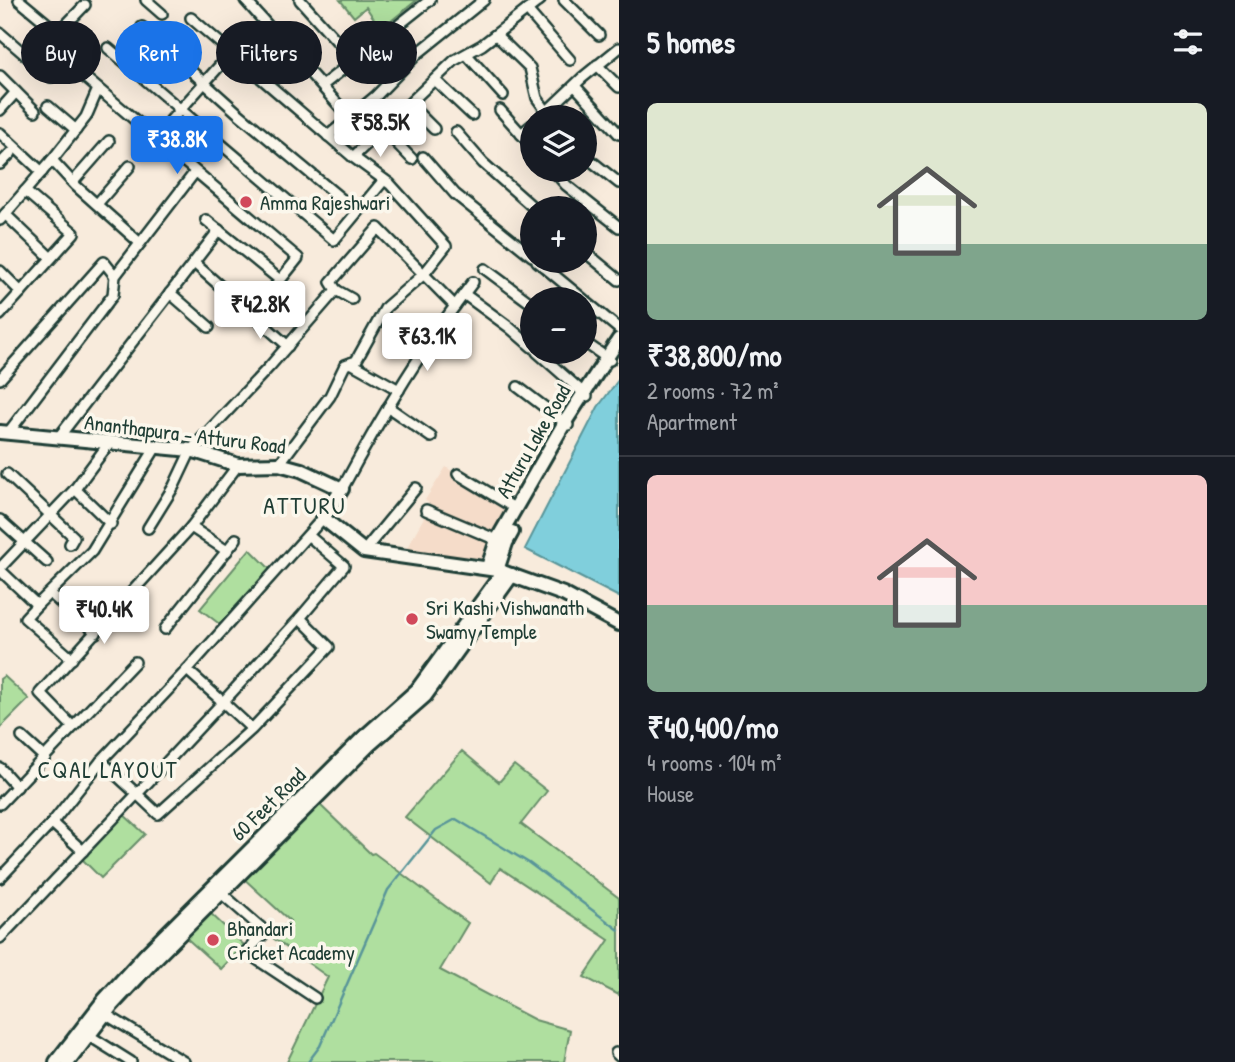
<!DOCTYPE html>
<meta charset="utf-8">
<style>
body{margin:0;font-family:"Patrick Hand",sans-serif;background:#242831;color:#f1f3f6;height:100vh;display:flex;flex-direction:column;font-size:26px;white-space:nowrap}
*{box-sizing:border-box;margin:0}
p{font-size:23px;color:#9ea1a6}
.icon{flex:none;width:38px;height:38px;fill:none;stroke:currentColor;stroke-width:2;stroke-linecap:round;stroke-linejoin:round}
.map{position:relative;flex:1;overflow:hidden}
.panel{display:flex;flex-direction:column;background:#171b24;width:616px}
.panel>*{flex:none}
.hud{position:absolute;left:21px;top:21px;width:492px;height:63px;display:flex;gap:14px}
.fabs{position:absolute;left:520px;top:105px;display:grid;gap:14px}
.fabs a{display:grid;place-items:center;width:77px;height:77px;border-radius:50%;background:#171b24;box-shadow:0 7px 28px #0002;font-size:35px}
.price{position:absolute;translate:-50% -60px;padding:0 16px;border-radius:7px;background:#fff;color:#222;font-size:23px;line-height:46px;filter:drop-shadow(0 2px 4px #0008)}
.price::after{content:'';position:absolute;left:50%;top:42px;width:21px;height:16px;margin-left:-10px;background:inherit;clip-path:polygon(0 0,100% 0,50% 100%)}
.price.active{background:#1a73e8;color:#fff}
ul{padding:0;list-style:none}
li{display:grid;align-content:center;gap:14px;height:371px;padding:0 28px}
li+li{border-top:2px solid #363941}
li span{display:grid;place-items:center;height:217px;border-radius:10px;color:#555}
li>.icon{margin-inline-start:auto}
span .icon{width:126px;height:126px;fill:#fffc;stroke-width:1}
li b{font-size:30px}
h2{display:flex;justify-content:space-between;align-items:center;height:84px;padding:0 28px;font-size:30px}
.pill{padding:0 24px;border-radius:32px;background:#171b24;box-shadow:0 7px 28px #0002;font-size:24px;line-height:63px}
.pill.active{background:#1a73e8;color:#fff}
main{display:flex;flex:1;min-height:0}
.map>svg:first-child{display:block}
.built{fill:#f5dcc9}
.green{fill:#afdf9f;stroke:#678e6a;stroke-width:2}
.water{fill:#80cfdc;stroke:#599599;stroke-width:2}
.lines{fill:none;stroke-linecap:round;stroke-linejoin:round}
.stream{stroke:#599599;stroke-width:2.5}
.street-casing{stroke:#1f3d34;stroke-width:14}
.secondary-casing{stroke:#1f3d34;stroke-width:18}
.street{stroke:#fbf7ec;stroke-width:9}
.secondary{stroke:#fbf7ec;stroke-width:12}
.poi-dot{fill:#d1495b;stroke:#fbf7ec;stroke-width:2.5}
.labels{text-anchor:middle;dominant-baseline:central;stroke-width:7;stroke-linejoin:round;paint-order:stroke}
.poi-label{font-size:21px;fill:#1f3d34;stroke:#fbf7ec;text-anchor:start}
.street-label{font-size:21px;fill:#1f3d34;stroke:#fbf7ec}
.neighbourhood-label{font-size:23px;letter-spacing:2px;fill:#1f3d34;stroke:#fbf7ec}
.quarter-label{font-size:24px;letter-spacing:2px;fill:#1f3d34;stroke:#fbf7ec}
</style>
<main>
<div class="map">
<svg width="619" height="1062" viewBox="0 0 619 1062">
<rect width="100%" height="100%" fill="#f8ebdc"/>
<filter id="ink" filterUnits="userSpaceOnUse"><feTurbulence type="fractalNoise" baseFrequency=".0143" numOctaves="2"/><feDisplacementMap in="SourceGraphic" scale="14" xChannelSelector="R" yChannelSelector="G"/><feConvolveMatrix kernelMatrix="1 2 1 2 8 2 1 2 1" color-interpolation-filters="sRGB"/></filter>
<g filter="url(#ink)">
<path class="built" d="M446,467L508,509L485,559L405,551L431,505L425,500Z"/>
<g class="green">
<path d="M340,0H417L381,29L366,7L354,17Z"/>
<path d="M250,549L271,570L222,626L200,609Z"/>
<path d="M4,676L29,699L0,728V679Z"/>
<path d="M462,751L499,782L514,765L547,791L521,824L619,898V995L584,977L609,940L500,868L491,883L405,817Z"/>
<path d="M317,802L371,854L374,853L468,923L440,970L535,1020L570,1030L564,1062H287L328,977L270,936L290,921L241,876Z"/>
<path d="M123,814L145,834L101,878L81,858Z"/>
<path d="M207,910L244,945L221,969L183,935Z"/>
</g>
<path class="water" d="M619,379V597L525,549L598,407Z"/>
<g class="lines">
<path class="stream" d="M308,1062L320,1046L388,890L436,830L456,819L529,863L619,930"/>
<g class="street-casing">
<g id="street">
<path d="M19,0L79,50"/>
<path d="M146,0L162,14"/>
<path d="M245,0L350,118"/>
<path d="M300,0L354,60"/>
<path d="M564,0L599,35"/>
<path d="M527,10L570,60"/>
<path d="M191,18L353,157L390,184L446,246L424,274L386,307L356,361L345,365L330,396L279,464"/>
<path d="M142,27L239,114L357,212"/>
<path d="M0,33L51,77"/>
<path d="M58,33L85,5"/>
<path d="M496,35L530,68L537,98L547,112"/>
<path d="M108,48L334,240L384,180"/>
<path d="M467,55L503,95"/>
<path d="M597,65L619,87"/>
<path d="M76,70L298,258L253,314"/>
<path d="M0,76L35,111"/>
<path d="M435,80L472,115"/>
<path d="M323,85L430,0"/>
<path d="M575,86L619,134"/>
<path d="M410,105L434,129"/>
<path d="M48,106L76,130"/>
<path d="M0,110L16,92"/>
<path d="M500,110L532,146"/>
<path d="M541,117L582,78L619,48"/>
<path d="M384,130L412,159"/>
<path d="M456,132L483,163L534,208"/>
<path d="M0,133L42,172"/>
<path d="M521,134L532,125"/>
<path d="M328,136L376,96L417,54L484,0"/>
<path d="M155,138L231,53"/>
<path d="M353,157L455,60L482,45L540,0"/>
<path d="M423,157L455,194L532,256"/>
<path d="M52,160L76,186L140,243"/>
<path d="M590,160L619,183"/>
<path d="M0,164L11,153"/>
<path d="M553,170L566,185L619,227"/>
<path d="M73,182L109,141"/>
<path d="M97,204L130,166"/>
<path d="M5,214L51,258"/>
<path d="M0,220L52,160L86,117L98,89"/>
<path d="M206,220L280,280"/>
<path d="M584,251L619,280"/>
<path d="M537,261L583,299"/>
<path d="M194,263L288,346"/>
<path d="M485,269L532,304"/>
<path d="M0,271L21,292"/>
<path d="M336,290L352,299"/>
<path d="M170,293L209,327"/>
<path d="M464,294L473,282"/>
<path d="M584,300L619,329"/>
<path d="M0,315L74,233L25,191"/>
<path d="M584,342L610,360"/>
<path d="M537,352L587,396"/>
<path d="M351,363L399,390"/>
<path d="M0,379L104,262L115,276"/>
<path d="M518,387L568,425"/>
<path d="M388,407L431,437"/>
<path d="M8,433L113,295L115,276L195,172"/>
<path d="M58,438L219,230"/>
<path d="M7,474L74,537L70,544"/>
<path d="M458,474L516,509"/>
<path d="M75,489L111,524"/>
<path d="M342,489C378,422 417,355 464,294L509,327L532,347"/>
<path d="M426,510L497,540"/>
<path d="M0,520L47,562"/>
<path d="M191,527L227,551"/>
<path d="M148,528L174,486L191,450L270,366L336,290L331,282L378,228L455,306"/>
<path d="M364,551L416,488"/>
<path d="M0,568L75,489L110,442"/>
<path d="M0,570L37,605L92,551L156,447"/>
<path d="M50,593L62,604L65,602L96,633"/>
<path d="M37,605L25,618L72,659"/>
<path d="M165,629L236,539"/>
<path d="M187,670L223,702L300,618L344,566L309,536"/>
<path d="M73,727L135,662"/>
<path d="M252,729L158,814L137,794L223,702L252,729L329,647L300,618"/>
<path d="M22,737L45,758"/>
<path d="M0,768L17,787"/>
<path d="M0,804L73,727L40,693L191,527L238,465"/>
<path d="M52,823L83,851"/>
<path d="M0,878L52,823L101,761L187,670L323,518"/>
<path d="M220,892L266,932L246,952L315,998"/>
<path d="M0,938L137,794L101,761"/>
<path d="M105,1014L184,1062"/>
<path d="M88,1035L131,1062"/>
<path d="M616,1053L619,1056"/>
</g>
</g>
<g class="secondary-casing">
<g id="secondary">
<path d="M0,432L191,450L238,465L279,464L301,470L342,489L323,518L364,551L497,570L563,594L619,624"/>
<path d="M488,567L497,540L565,422L619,339"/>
<path d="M497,570L506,543L512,532"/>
<path d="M56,1062L105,999L146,954L363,738L417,690L503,572"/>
<path d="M68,1062L112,1005L153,961L369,745L425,696L512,575"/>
</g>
</g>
<use href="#street" class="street"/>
<use href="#secondary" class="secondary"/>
</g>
</g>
<g class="poi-dot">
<circle cx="246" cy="202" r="7"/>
<circle cx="412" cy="619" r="7"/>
<circle cx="213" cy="940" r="7"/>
</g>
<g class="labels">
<g class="poi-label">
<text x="260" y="202">Amma Rajeshwari</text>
<text x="426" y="607">Sri Kashi Vishwanath<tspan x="426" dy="24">Swamy Temple</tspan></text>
<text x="227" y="928">Bhandari<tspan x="227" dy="24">Cricket Academy</tspan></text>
</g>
<g class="street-label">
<text transform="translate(185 434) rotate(7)">Ananthapura - Atturu Road</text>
<text transform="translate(533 441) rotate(-60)">Atturu Lake Road</text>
<text transform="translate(268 804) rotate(-44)">60 Feet Road</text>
</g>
<g class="neighbourhood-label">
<text x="108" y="769">CQAL LAYOUT</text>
</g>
<g class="quarter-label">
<text x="305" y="505">ATTURU</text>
</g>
</g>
</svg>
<div class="fabs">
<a><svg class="icon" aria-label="layers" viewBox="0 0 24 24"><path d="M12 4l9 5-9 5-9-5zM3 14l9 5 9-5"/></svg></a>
<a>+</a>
<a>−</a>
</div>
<b class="price" style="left:380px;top:159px">₹58.5K</b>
<b class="price active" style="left:177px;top:176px">₹38.8K</b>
<b class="price" style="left:260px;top:341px">₹42.8K</b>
<b class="price" style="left:427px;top:373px">₹63.1K</b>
<b class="price" style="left:104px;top:646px">₹40.4K</b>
<div class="hud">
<a class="pill">Buy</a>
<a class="pill active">Rent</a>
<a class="pill">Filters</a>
<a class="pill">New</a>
</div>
</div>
<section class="panel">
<h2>5 homes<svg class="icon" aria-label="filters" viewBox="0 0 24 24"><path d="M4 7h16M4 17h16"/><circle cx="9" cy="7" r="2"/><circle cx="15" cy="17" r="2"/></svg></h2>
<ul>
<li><span style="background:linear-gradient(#dfe7d0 65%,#7fa58c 0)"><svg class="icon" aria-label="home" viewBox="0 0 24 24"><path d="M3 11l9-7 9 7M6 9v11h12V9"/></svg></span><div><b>₹38,800/mo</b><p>2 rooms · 72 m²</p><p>Apartment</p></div></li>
<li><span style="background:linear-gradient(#f6c9c9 60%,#7fa58c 0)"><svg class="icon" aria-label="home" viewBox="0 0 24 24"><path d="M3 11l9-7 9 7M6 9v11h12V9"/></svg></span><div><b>₹40,400/mo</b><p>4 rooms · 104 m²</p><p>House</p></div></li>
</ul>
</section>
</main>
